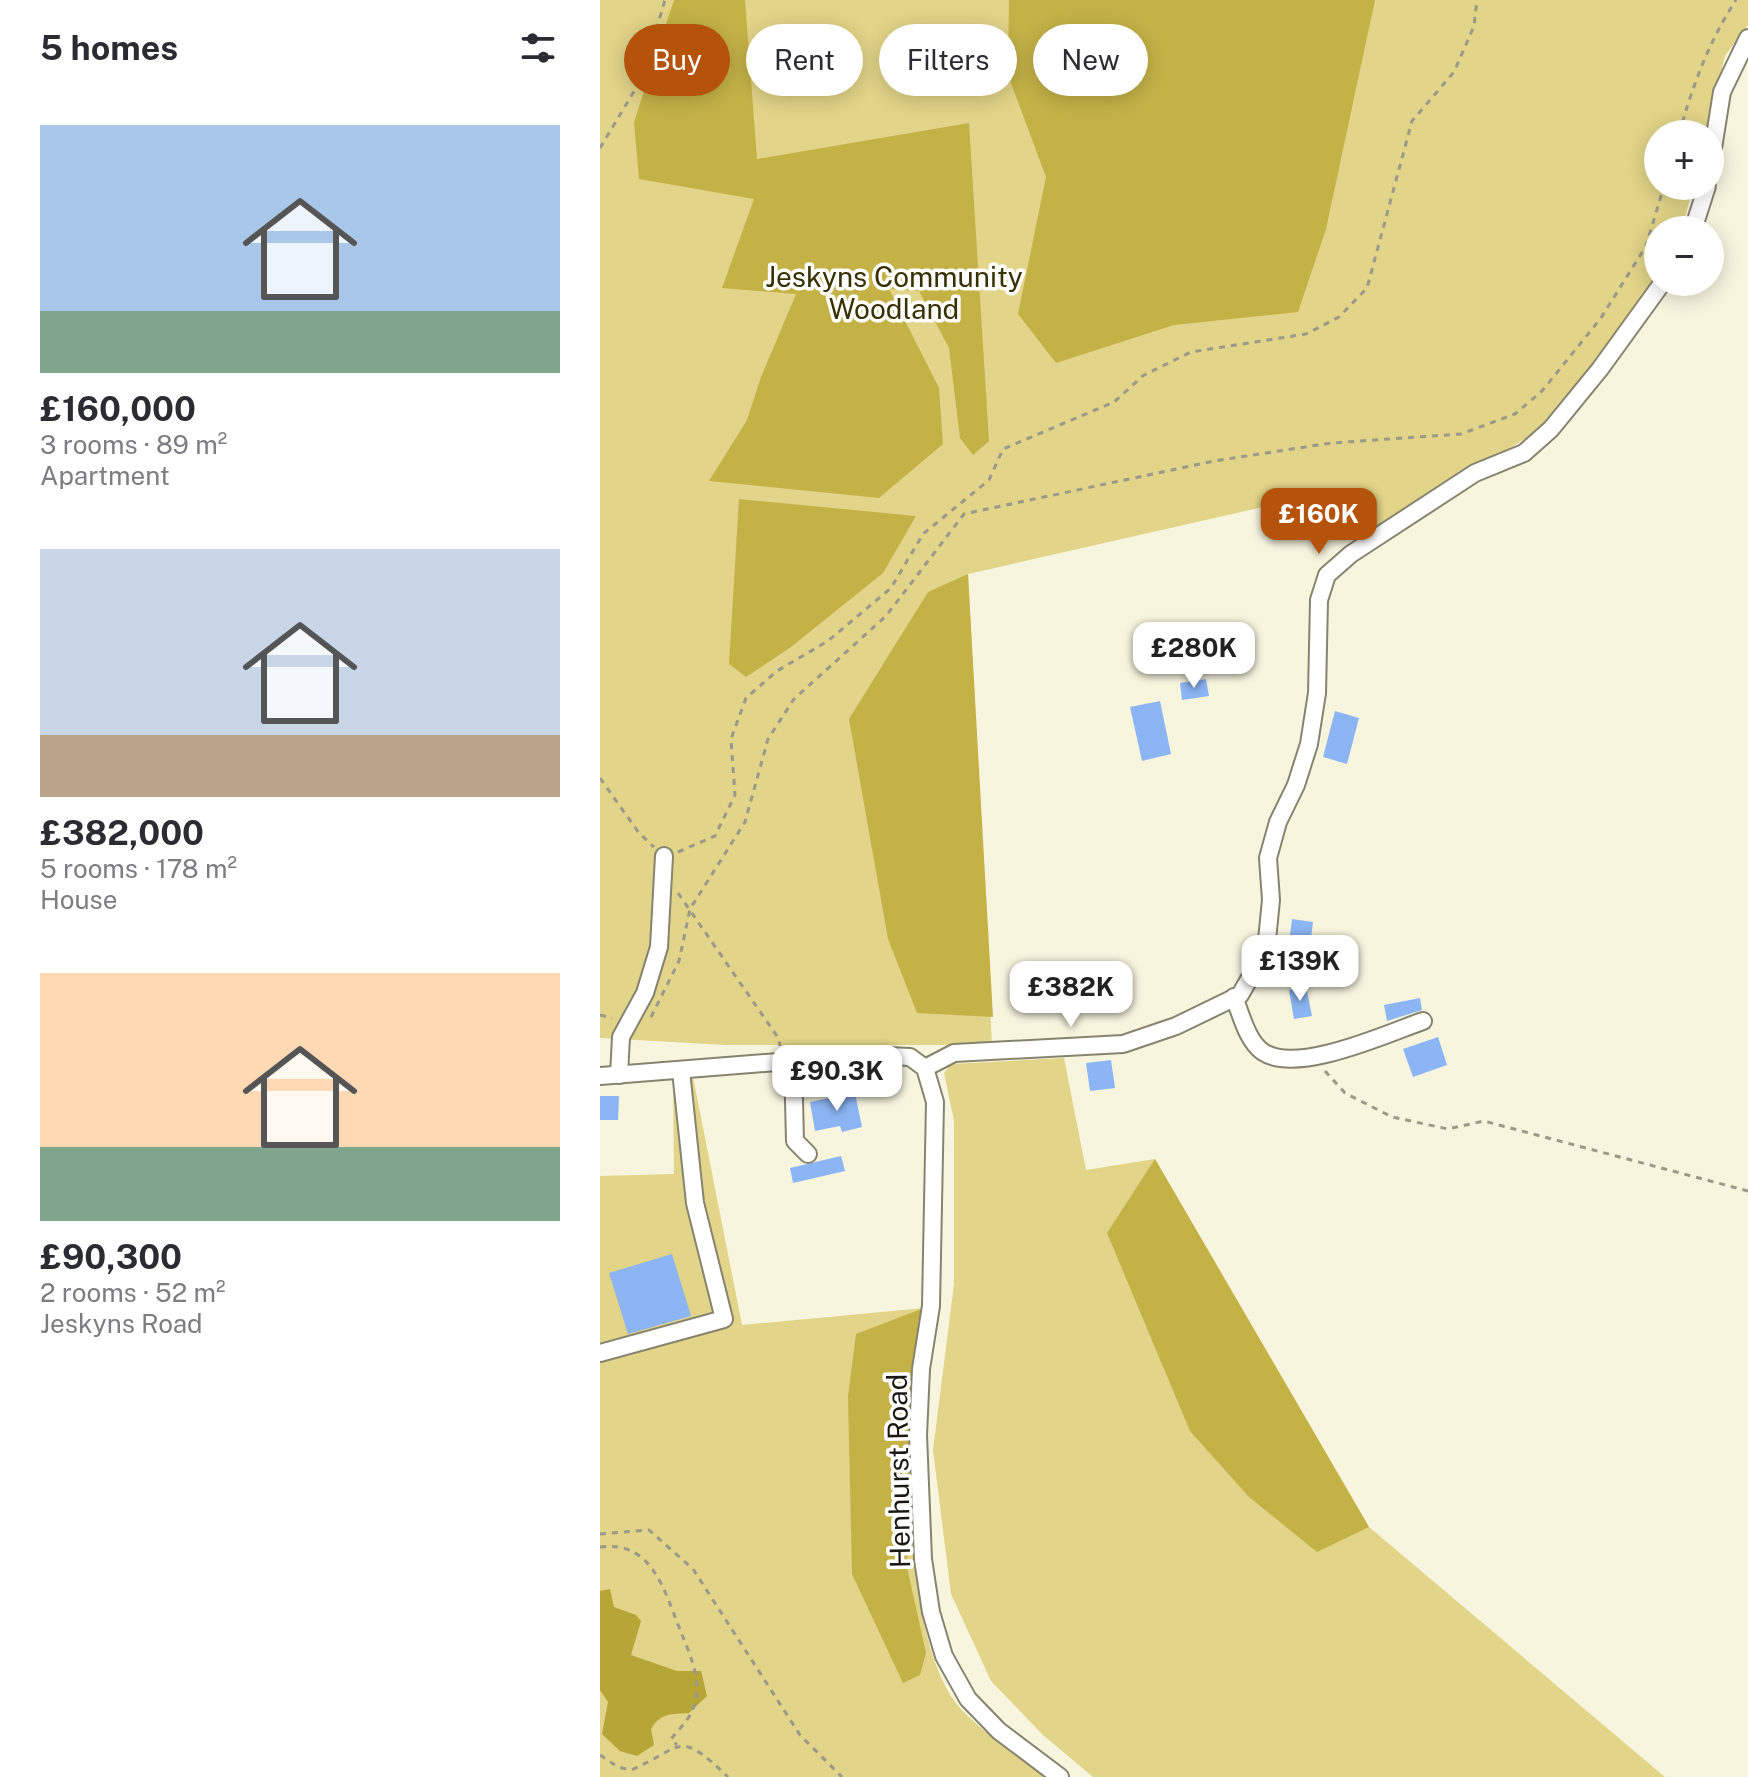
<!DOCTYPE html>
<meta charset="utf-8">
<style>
body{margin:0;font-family:"Public Sans",sans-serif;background:#f7f7f7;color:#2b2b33;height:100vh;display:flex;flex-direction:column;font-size:30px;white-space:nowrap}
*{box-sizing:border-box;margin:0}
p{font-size:26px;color:#7c7c81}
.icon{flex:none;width:44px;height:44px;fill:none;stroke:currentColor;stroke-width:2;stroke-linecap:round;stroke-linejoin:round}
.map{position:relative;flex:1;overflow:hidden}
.sheet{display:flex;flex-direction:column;background:#fff;width:600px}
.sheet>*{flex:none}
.guide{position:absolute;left:24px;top:24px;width:760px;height:72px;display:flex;gap:16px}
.fabs{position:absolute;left:1044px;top:120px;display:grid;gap:16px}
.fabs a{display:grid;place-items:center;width:80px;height:80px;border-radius:50%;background:#fff;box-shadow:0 4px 20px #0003;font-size:40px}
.price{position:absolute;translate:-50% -68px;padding:0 18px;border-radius:16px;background:#fff;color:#222;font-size:26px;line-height:52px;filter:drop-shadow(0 2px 4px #0008)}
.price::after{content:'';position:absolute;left:50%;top:48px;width:24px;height:18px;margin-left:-12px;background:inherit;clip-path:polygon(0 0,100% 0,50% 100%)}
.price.selected{background:#b45309;color:#fff}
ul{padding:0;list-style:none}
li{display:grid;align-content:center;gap:16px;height:424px;padding:0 40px}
li span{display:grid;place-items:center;height:248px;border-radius:0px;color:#555}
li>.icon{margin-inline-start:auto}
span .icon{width:144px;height:144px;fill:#fffc;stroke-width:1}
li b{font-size:34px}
h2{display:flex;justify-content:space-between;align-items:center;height:96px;padding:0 40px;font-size:34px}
.chip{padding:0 28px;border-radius:36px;background:#fff;box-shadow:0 4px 20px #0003;font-size:28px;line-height:72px}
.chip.selected{background:#b45309;color:#fff}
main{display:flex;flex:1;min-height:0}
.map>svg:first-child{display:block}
.green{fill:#e2d488}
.forest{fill:#c5b247}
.water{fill:#b7a538}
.building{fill:#8cb5f5}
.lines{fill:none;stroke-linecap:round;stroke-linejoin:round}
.minor-casing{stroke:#86836f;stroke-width:20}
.path{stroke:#9b9988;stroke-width:3;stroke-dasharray:6 6;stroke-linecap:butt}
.minor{stroke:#fff;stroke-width:16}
.labels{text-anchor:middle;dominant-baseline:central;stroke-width:7;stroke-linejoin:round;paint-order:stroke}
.park-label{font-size:28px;fill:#383001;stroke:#fff}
.street-label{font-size:28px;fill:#1a1911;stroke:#fff}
</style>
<main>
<section class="sheet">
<h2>5 homes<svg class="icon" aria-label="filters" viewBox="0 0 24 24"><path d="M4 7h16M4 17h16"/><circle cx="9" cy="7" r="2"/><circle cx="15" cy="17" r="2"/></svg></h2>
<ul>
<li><span style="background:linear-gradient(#a9c7e8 75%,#7fa58c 0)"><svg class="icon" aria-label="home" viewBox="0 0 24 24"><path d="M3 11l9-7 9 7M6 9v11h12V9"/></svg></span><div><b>£160,000</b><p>3 rooms · 89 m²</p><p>Apartment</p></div></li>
<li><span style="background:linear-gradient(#c9d6e8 75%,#b9a48a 0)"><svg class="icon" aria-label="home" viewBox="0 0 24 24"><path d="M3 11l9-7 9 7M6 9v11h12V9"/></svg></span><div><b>£382,000</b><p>5 rooms · 178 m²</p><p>House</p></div></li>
<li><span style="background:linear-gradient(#ffd9b3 70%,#7fa58c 0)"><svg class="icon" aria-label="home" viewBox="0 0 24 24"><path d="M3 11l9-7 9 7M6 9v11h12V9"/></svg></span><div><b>£90,300</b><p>2 rooms · 52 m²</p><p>Jeskyns Road</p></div></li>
</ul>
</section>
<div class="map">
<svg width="1148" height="1777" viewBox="0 0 1148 1777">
<rect width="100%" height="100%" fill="#f8f5df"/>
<g class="green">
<path d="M0,0H1148V25L1125,56L1106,134H1058V186H1093L1082,230H1058V273L1028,320L943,428L780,527L707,497L368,574L392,1045H126L0,1038Z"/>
<path d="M464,1058L486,1170L555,1159L769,1527L1065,1777H493L443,1735L391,1681L351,1594L333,1450L354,1284V1121L344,1073L351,1064Z"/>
<path d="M93,1077L142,1325L324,1308C312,1412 296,1599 349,1693C366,1723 419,1755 446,1777H0V1176L74,1174L73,1081Z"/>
</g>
<g class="forest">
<path d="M74,0H145L157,159L369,123L389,441L373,455L360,438L349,348L319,291L289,289L339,388L343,444L279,498L109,481L147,420L161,377L196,294L122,288L154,199L39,179L34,122Z"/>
<path d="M409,0H775L726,229L698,312L574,325L456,363L418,314L446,177L408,75Z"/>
<path d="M139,499L316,516L283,573L191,647L146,677L129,664Z"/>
<path d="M368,574L393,1017L317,1013L288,939L249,719L328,592Z"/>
<path d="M555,1159L769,1527L717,1552L649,1497L590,1431L507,1233Z"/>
<path d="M324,1308L313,1409L307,1567L326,1653L320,1675L303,1683L252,1574L248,1396L256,1334Z"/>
</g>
<path class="water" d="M10,1589L14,1607L36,1615L41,1621L31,1655L77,1671H101L107,1696L89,1713C71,1714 60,1713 51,1729L54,1745L37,1756L20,1751L2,1734L8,1702L0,1690V1591Z"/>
<g class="building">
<path d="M606,679L609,696L582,700L580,683Z"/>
<path d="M560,701L571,754L542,761L530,707Z"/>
<path d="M735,711L759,718L747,764L723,757Z"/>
<path d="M692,919L713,922L708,962L687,959Z"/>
<path d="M706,987L712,1016L694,1019L689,990Z"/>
<path d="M820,998L822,1010L787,1021L784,1005Z"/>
<path d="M838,1037L847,1065L813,1077L803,1049Z"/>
<path d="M511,1060L515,1088L490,1091L486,1063Z"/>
<path d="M255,1093L262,1127L242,1132L240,1126L215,1131L210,1102Z"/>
<path d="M0,1096H19L18,1120H0Z"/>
<path d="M241,1156L245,1171L193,1183L190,1168Z"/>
<path d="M72,1254L91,1316L28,1334L9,1273Z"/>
</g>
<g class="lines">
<g class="minor-casing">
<g id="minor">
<path d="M1110,167L1122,92L1148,38"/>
<path d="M1093,230L1107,186"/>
<path d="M634,997C641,1014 647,1041 663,1052C697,1075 788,1033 823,1021"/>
<path d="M193,1060L195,1141L208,1154"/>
<path d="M325,1068L354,1053L523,1044L576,1026L640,995L666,950L671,900L668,858L678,822L696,785L709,744L717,693L719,600L727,575L751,554L875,473L924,453L951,429L1000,369L1063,282"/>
<path d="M19,1075L21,1037L45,993L59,947L64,856"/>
<path d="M0,1076L265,1055L310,1057L325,1068L335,1102L331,1306L321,1369L318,1435L323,1559L331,1612L344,1656L368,1699L399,1731L460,1777"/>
<path d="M0,1353L124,1319L95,1203L81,1071"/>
</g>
</g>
<g class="path">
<path d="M1079,134C1093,85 1108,43 1136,0"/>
<path d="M0,148L42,78L65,0"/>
<path d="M0,778L39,833L54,847"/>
<path d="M78,852L115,836L135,795L131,739L146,698L177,671L228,641L291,588L323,534L389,480L403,449L514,402L544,375L591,352L706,334L739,317L767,288L812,121L854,72L874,26L877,0"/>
<path d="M78,893L179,1039L180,1046"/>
<path d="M0,1015L12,1018"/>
<path d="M51,1017L79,961L90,909L145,822L168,739L194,699L286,616L364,514L614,461L731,443L861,434L915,414L942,391L1001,318L1046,246L1064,186"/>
<path d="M725,1071L745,1093L792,1117L848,1129L884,1121L1148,1191"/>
<path d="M0,1534L49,1530L93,1569L200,1735L242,1777"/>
<path d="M0,1547C54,1540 65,1594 81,1632C90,1655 104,1684 93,1709C89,1720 78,1730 71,1739L77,1745"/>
<path d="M0,1755L18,1767L31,1770C84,1748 76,1727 128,1777"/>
</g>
<use href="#minor" class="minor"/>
</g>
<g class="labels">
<g class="park-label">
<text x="294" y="276">Jeskyns Community<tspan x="294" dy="32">Woodland</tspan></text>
</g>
<g class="street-label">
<text transform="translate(298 1471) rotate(-91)">Henhurst Road</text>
</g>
</g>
</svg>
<div class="fabs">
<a>+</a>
<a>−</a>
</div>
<b class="price selected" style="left:719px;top:556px">£160K</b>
<b class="price" style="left:594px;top:690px">£280K</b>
<b class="price" style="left:700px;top:1003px">£139K</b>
<b class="price" style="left:471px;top:1029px">£382K</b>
<b class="price" style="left:237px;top:1113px">£90.3K</b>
<div class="guide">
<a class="chip selected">Buy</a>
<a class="chip">Rent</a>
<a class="chip">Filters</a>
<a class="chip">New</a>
</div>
</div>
</main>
